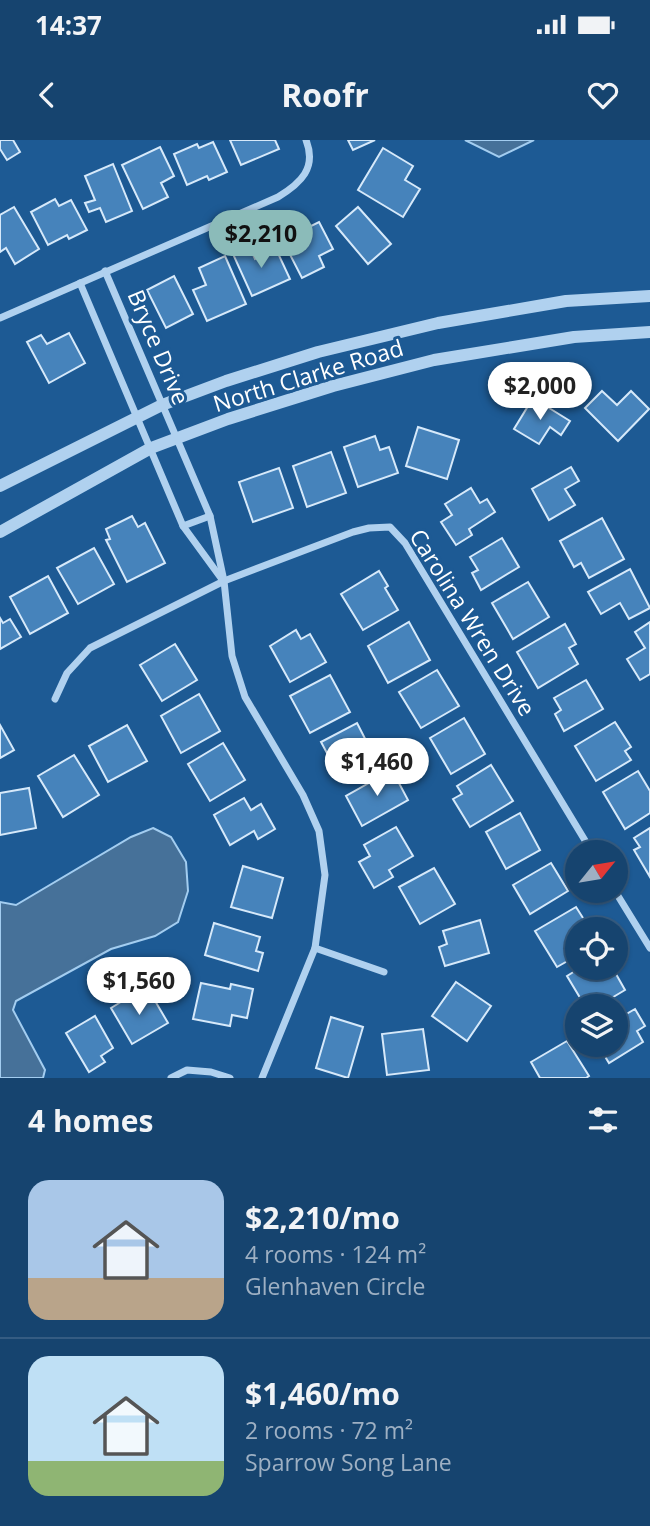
<!DOCTYPE html>
<meta charset="utf-8">
<style>
body{margin:0;font-family:"Open Sans",sans-serif;background:#1f4b74;color:#f1f3f6;height:100vh;display:flex;flex-direction:column;font-size:26px;white-space:nowrap}
*{box-sizing:border-box;margin:0}
p{font-size:23px;color:#9eb0c3}
.icon{flex:none;width:38px;height:38px;fill:none;stroke:currentColor;stroke-width:2;stroke-linecap:round;stroke-linejoin:round}
.map{position:relative;height:938px;overflow:hidden}
.sheet{display:flex;flex-direction:column;background:#16446f;flex:1}
.sheet>*{flex:none}
.needle{width:46px;rotate:60deg}
.controls{position:absolute;left:565px;top:700px;display:grid;gap:14px}
.controls a{display:grid;place-items:center;width:63px;height:63px;border-radius:50%;background:#16446f;box-shadow:0 2px 5px #0004,0 0 0 2px #355c82;font-size:35px}
.price{position:absolute;translate:-50% -60px;padding:0 16px;border-radius:24px;background:#fff;color:#222;font-size:23px;line-height:46px;filter:drop-shadow(0 2px 4px #0008)}
.price::after{content:'';position:absolute;left:50%;top:42px;width:21px;height:16px;margin-left:-10px;background:inherit;clip-path:polygon(0 0,100% 0,50% 100%)}
.price.on{background:#8bbbb9;color:#111}
ul{padding:0;list-style:none}
li{display:flex;align-items:center;gap:21px;height:175px;padding:0 28px}
li+li{border-top:2px solid #355c82}
li span{display:grid;place-items:center;flex:none;width:196px;height:140px;border-radius:21px;color:#555}
li>.icon{margin-inline-start:auto}
span .icon{width:84px;height:84px;fill:#fffc;stroke-width:1}
li b{font-size:30px}
h2{display:flex;justify-content:space-between;align-items:center;height:84px;padding:0 28px;font-size:30px}
.status{display:flex;justify-content:space-between;align-items:center;height:49px;padding:0 35px;background:#16446f;direction:ltr}
.status svg{height:19px;fill:currentColor}
header{display:flex;justify-content:space-between;align-items:center;height:91px;padding:0 28px;background:#16446f;font-size:32px;font-weight:700}
.map>svg:first-child{display:block}
.water{fill:#467199;stroke:#a3cdf0;stroke-width:2}
.building{fill:#4683bb;stroke:#d6e9fa;stroke-width:2}
.lines{fill:none;stroke-linecap:round;stroke-linejoin:round}
.minor{stroke:#b0d1ef;stroke-width:7}
.tertiary{stroke:#b0d1ef;stroke-width:12}
.labels{text-anchor:middle;dominant-baseline:central;stroke-width:6;stroke-linejoin:round;paint-order:stroke}
.street-label{font-size:23px;fill:#fff;stroke:#1d5a94}
</style>
<div class="status"><b>14:37</b><svg viewBox="0 0 49 12"><path d="M0 12V9h3v3zM5 12V6h3v6zM10 12V3h3v9zM15 12V0h3v12zM26 1h20v11H26zM47 4h2v5h-2z"/></svg></div>
<header><svg class="icon" aria-label="back" viewBox="0 0 24 24"><path d="M15 5l-7 7 7 7"/></svg>Roofr<svg class="icon" aria-label="heart" viewBox="0 0 24 24"><path d="M12 20l-8-8c-3-5 5-10 8-4 3-6 11-1 8 4z"/></svg></header>
<div class="map">
<svg width="650" height="938" viewBox="0 0 650 938">
<rect width="100%" height="100%" fill="#1d5a94"/>
<g class="water">
<path d="M465,0H534L499,17Z"/>
<path d="M153,688L171,697L186,722L188,751L178,782L155,796L111,809L16,861L13,870L45,930L43,938H0V762L16,765L131,697Z"/>
</g>
<g class="building">
<path d="M0,0H13L20,12L7,20L0,9Z"/>
<path d="M230,0H275L279,9L241,25Z"/>
<path d="M348,0H375L353,10Z"/>
<path d="M213,2L227,32L209,40L207,36L187,45L174,14L197,4L199,8Z"/>
<path d="M160,7L174,36L161,43L168,57L143,69L122,25Z"/>
<path d="M383,8L413,26L405,40L420,49L403,77L358,50Z"/>
<path d="M113,24L132,71L106,82L100,68L89,72L85,63L95,60L85,36Z"/>
<path d="M55,59L59,66L71,60L87,90L69,99L67,95L48,105L31,72Z"/>
<path d="M14,67L39,109L15,124L6,108L0,112V75Z"/>
<path d="M358,67L391,104L368,124L336,86Z"/>
<path d="M319,82L333,109L319,116L324,127L302,138L280,95L299,86L301,91Z"/>
<path d="M249,106L255,119L276,109L290,139L252,156L233,114Z"/>
<path d="M225,116L246,164L207,181L193,150L206,145L199,128Z"/>
<path d="M174,136L193,174L166,188L147,150Z"/>
<path d="M69,193L85,223L49,243L27,202L41,195L47,204Z"/>
<path d="M602,251L617,265L631,251L649,269L618,301L585,268Z"/>
<path d="M533,258L570,281L561,295L550,287L539,304L514,289Z"/>
<path d="M418,287L459,300L447,339L406,326Z"/>
<path d="M375,296L380,310L389,307L398,333L358,347L344,307Z"/>
<path d="M331,312L346,353L307,367L293,326Z"/>
<path d="M571,327L579,341L565,349L575,365L549,380L532,349Z"/>
<path d="M279,328L293,368L253,382L239,342Z"/>
<path d="M471,348L480,363L487,359L495,372L469,389L472,395L456,405L441,382L452,375L445,364Z"/>
<path d="M132,376L138,387L145,383L165,423L127,442L106,400L110,399L106,389Z"/>
<path d="M602,378L624,419L589,438L581,423L574,427L560,401Z"/>
<path d="M502,398L519,427L481,450L472,433L478,430L470,417Z"/>
<path d="M94,408L114,444L78,464L57,428Z"/>
<path d="M630,429L650,468L629,479L620,463L601,474L588,452Z"/>
<path d="M379,431L388,446L385,448L398,470L363,490L341,454Z"/>
<path d="M48,436L68,473L30,494L10,457Z"/>
<path d="M528,442L549,477L513,499L492,463Z"/>
<path d="M0,478L3,483L10,479L21,497L0,509Z"/>
<path d="M409,482L430,520L388,543L368,506Z"/>
<path d="M650,482V534L640,540L627,519L645,508L635,492Z"/>
<path d="M565,484L576,504L569,508L578,524L538,548L517,512Z"/>
<path d="M296,490L301,499L310,494L326,522L290,542L270,506Z"/>
<path d="M175,504L197,540L162,561L140,525Z"/>
<path d="M437,530L459,566L421,588L399,552Z"/>
<path d="M330,535L350,572L310,593L290,556Z"/>
<path d="M586,540L603,569L564,591L555,574L561,570L554,558Z"/>
<path d="M199,554L220,591L181,613L161,576Z"/>
<path d="M464,578L485,614L451,634L430,598Z"/>
<path d="M615,582L631,607L625,611L631,620L596,641L575,606Z"/>
<path d="M357,583L376,620L341,639L321,602Z"/>
<path d="M0,585L14,610L0,618Z"/>
<path d="M127,585L147,621L108,642L89,606Z"/>
<path d="M223,603L245,640L210,661L188,624Z"/>
<path d="M74,615L99,655L63,677L38,636Z"/>
<path d="M491,625L513,661L470,687L453,659L462,654L457,646Z"/>
<path d="M392,630L408,660L362,686L346,656Z"/>
<path d="M638,631L650,651V673L625,689L603,652Z"/>
<path d="M29,648L36,688L0,695V653Z"/>
<path d="M244,658L251,670L261,664L275,689L258,699L254,691L230,705L214,675Z"/>
<path d="M520,673L540,710L506,729L486,692Z"/>
<path d="M396,687L413,716L389,730L393,737L374,748L359,722L370,716L364,705Z"/>
<path d="M650,688V737L634,710L640,707L634,698Z"/>
<path d="M551,723L568,751L530,774L513,745Z"/>
<path d="M243,726L283,738L272,778L231,767Z"/>
<path d="M434,728L455,764L420,784L399,747Z"/>
<path d="M576,767L590,789H578V815L557,827L535,791Z"/>
<path d="M480,780L489,813L445,826L439,807L447,804L443,791Z"/>
<path d="M214,783L260,797L256,811L263,813L258,831L205,815Z"/>
<path d="M580,828H610L614,835L616,834L625,850L598,866H585L567,836Z"/>
<path d="M456,842L491,866L467,901L432,876Z"/>
<path d="M201,843L230,849L231,844L253,849L247,878L232,875L230,886L193,879Z"/>
<path d="M139,851L146,863L154,859L168,883L132,904L111,868Z"/>
<path d="M635,869L645,886L637,891L643,902L609,923L598,905H616V880Z"/>
<path d="M95,876L113,908L101,916L105,922L89,932L66,893Z"/>
<path d="M331,877L363,887L348,938L316,928Z"/>
<path d="M423,889L429,930L387,935L382,894Z"/>
<path d="M567,901L589,936L586,938H540L531,922Z"/>
</g>
<g class="lines">
<g class="minor">
<path d="M105,131L210,376L224,441L232,516L245,557L303,655L319,691L325,735L315,808L262,938"/>
<path d="M80,143L183,386L221,438"/>
<path d="M0,178L278,57C301,43 317,28 306,0"/>
<path d="M183,386L210,376"/>
<path d="M55,559L67,533L90,508L224,441L353,392L369,388L390,387L405,403L592,712"/>
<path d="M615,751L650,808"/>
<path d="M315,808L384,832"/>
<path d="M171,938L187,930L211,932L230,938"/>
</g>
<g class="tertiary">
<path d="M0,346L162,265L226,241L318,212L438,183L566,161L650,156"/>
<path d="M0,392L151,308L228,279L333,246L434,220L574,197L650,192"/>
</g>
</g>
<g class="labels">
<g class="street-label">
<text transform="translate(159 207) rotate(67)">Bryce Drive</text>
<text transform="translate(308 235) rotate(-17)">North Clarke Road</text>
<text transform="translate(473 482) rotate(58)">Carolina Wren Drive</text>
</g>
</g>
</svg>
<div class="controls">
<a><svg class="needle" viewBox="-14 -14 28 28"><path d="M0-13l5 13h-10z" fill="#e53935"/><path d="M0 13l5-13h-10z" fill="#9eb0c3"/></svg></a>
<a><svg class="icon" aria-label="locate" viewBox="0 0 24 24"><circle cx="12" cy="12" r="6"/><path d="M12 2v4M12 18v4M2 12h4M18 12h4"/></svg></a>
<a><svg class="icon" aria-label="layers" viewBox="0 0 24 24"><path d="M12 4l9 5-9 5-9-5zM3 14l9 5 9-5"/></svg></a>
</div>
<b class="price on" style="left:261px;top:130px">$2,210</b>
<b class="price" style="left:540px;top:282px">$2,000</b>
<b class="price" style="left:377px;top:658px">$1,460</b>
<b class="price" style="left:139px;top:877px">$1,560</b>
</div>
<section class="sheet">
<h2>4 homes<svg class="icon" aria-label="filters" viewBox="0 0 24 24"><path d="M4 7h16M4 17h16"/><circle cx="9" cy="7" r="2"/><circle cx="15" cy="17" r="2"/></svg></h2>
<ul>
<li><span style="background:linear-gradient(#a9c7e8 70%,#b9a48a 0)"><svg class="icon" aria-label="home" viewBox="0 0 24 24"><path d="M3 11l9-7 9 7M6 9v11h12V9"/></svg></span><div><b>$2,210/mo</b><p>4 rooms · 124 m²</p><p>Glenhaven Circle</p></div></li>
<li><span style="background:linear-gradient(#bfe0f5 75%,#8fb573 0)"><svg class="icon" aria-label="home" viewBox="0 0 24 24"><path d="M3 11l9-7 9 7M6 9v11h12V9"/></svg></span><div><b>$1,460/mo</b><p>2 rooms · 72 m²</p><p>Sparrow Song Lane</p></div></li>
</ul>
</section>
